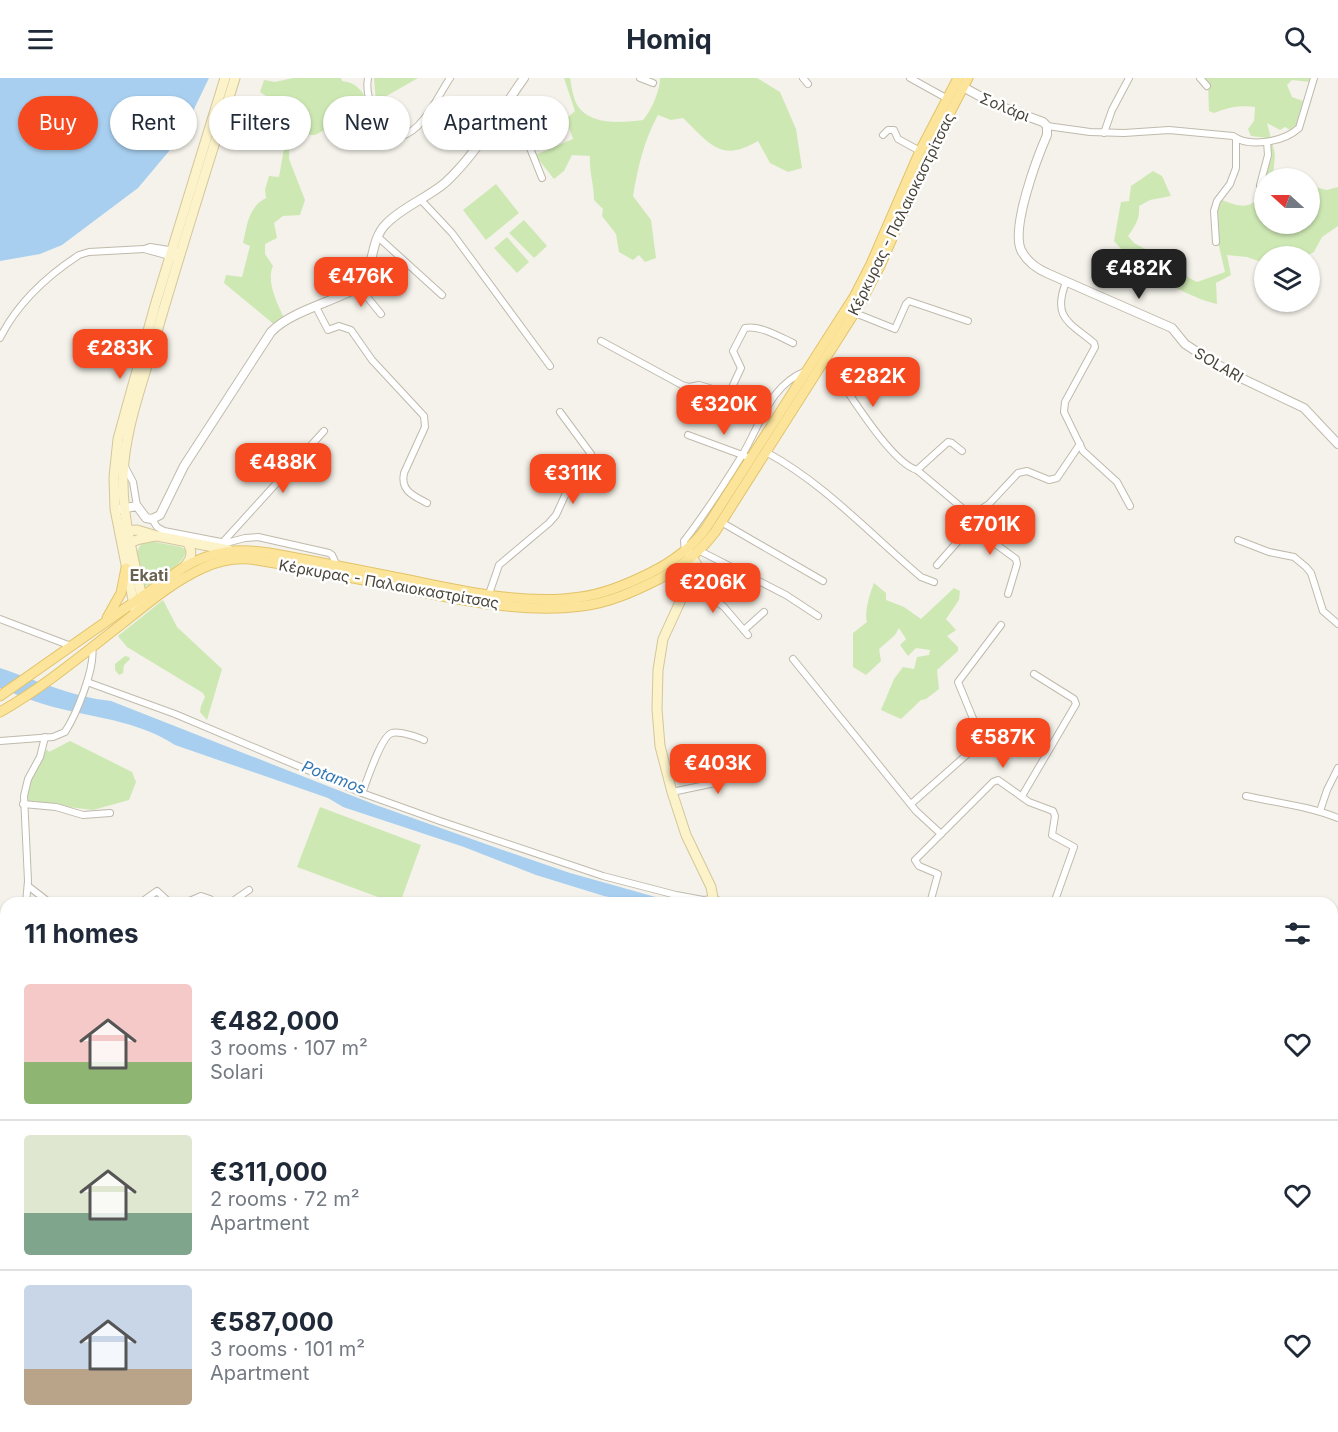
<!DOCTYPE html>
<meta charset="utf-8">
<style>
body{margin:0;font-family:Inter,sans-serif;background:#f6f6f7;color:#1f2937;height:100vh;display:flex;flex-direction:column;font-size:22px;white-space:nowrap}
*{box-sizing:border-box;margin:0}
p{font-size:20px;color:#747a83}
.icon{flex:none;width:33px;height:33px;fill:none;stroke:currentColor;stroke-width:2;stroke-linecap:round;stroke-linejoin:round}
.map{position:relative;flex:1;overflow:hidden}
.sheet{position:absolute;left:0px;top:819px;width:1338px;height:536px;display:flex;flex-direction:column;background:#fff;border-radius:18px 18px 0 0;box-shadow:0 2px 4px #0004}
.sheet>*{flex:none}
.banner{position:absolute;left:18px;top:18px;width:600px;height:54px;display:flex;gap:12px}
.needle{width:39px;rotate:291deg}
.controls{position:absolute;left:1254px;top:90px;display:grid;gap:12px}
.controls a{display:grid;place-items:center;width:66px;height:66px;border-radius:50%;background:#fff;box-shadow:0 2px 4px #0004;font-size:30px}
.price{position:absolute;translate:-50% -51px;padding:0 14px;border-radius:12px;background:#f64920;color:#fff;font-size:20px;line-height:39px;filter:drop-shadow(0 2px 3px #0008)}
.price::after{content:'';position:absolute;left:50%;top:36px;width:18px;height:14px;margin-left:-9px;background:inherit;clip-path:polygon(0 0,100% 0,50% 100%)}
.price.on{background:#222;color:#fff}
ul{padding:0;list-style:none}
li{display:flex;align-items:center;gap:18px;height:150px;padding:0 24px}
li+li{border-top:2px solid #e0e1e3}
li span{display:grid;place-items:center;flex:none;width:168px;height:120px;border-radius:6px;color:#555}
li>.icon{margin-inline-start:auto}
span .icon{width:72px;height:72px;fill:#fffc;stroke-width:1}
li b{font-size:26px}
h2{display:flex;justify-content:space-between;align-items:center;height:72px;padding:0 24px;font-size:26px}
.tag{padding:0 21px;border-radius:27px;background:#fff;box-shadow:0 2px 4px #0004;font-size:21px;line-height:54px}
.tag.on{background:#f64920;color:#fff}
header{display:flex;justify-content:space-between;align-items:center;height:78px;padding:0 24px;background:#fff;font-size:27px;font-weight:700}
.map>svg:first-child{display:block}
.green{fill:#cee8b4}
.water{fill:#a8cfef}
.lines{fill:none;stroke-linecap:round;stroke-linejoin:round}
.river{stroke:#a8cfef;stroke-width:12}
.minor-casing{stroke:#c0baac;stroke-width:8}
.tertiary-casing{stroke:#c0baac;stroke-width:10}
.secondary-casing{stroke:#d3c79a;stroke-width:11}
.primary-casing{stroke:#e2c36a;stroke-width:11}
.minor{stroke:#fff;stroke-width:6}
.tertiary{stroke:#fff;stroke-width:8}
.secondary{stroke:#fdf3cb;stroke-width:9}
.primary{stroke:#fce59b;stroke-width:9}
.labels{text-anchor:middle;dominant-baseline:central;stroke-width:5;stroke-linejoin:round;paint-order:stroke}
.street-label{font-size:15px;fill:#484338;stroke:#fff}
.neighbourhood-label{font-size:16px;font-weight:bold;fill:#6b614f;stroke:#fff}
.water-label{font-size:16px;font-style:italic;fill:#3277b3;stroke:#fff}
</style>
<header><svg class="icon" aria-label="menu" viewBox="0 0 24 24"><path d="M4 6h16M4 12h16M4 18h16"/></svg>Homiq<svg class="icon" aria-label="search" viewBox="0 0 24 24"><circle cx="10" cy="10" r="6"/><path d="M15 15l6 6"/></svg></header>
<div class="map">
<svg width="1338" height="1354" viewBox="0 0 1338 1354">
<rect width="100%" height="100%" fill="#f4f2ea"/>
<g class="green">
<path d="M293,0H341L342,3C358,5 363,14 370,28L315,57L290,56L289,81L305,122L300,137L283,138L274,145L277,160L265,166V176L273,188C266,203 277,225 284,240L276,248L224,205L226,197L242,199L250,168L243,165C247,148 248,129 266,120L265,112L269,98L279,99L287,54L269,20L260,14L264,2L275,4Z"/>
<path d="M374,0H418L376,24Z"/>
<path d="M564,0H570C572,10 573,23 580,31C595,48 624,44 643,42C651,33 660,13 660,0H757L780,14L796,51L802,90L788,94L770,85L758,63C721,85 710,66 683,40L671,42L658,37C644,62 638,89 633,118L651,142L656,180L645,184L639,177L633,182L619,174L616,156L602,138L603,131L594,122C594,106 589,94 590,78L572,77L564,93L554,101L535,77L573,61L566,41L575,33Z"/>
<path d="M1203,0H1312L1310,4L1292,2L1287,7L1292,19L1303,23L1296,47L1290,52L1285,49L1280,52L1267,45L1275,76L1273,99L1278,100H1265L1272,77L1268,60L1251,58L1248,51L1254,43L1255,29C1239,27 1229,29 1214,35L1209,33L1208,7Z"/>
<path d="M1153,93L1162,98L1171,118L1150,122L1139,128C1140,141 1135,148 1128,158L1134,165L1168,183L1178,194L1197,204L1225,194C1220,172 1211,143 1222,122C1242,130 1253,132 1264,111V146H1310V108L1327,112L1338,109V148L1322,159L1314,174L1306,178H1264V185L1247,179L1227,177L1231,197L1216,205L1217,226C1187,220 1133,187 1114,163L1121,124L1129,123L1131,108Z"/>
<path d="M496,106L519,135L486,162L463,132Z"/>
<path d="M524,142L547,168L534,180L509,155Z"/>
<path d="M507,159L529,184L517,195L494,170Z"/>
<path d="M150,463L181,469L186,472C186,486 156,503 144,509L136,475L141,466Z"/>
<path d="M874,505L886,515V522L904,529L921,541L954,510L960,513L959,522L946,541L956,552L947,558L958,569V573L937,592L939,611L926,621L921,622L901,641L881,632L894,601L903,589L914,591L917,579L929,577L930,572L916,570L908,578L900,567L906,561L899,550L895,557L879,571L881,583L866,597L853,589V555L867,544C864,535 870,515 874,505Z"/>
<path d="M163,522L177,549L222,591L207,642L200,634L201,628L205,619L203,615L127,569L118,558Z"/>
<path d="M125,578L129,579L130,581L124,587L123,595L119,597L115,592V586Z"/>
<path d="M70,663L132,694L136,704L129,722L93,732L26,724L29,705L47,671L49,674Z"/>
<path d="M320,729L421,767L400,825H394L297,789Z"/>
</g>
<g class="water">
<path d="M0,0H209L180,60L138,110L62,167L40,176L0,183Z"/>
<path d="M0,590C36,602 72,619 111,623L376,727L497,770L570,795L677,825H638L604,818L536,797L464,769L343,729L328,720L175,667C141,645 105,641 66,632C43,627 22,619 0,610Z"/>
</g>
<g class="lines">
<path class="river" d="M1332,1240L1338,1250"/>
<g class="minor-casing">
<g id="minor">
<path d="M368,0C364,23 380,48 401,58C423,53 438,18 450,0"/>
<path d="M640,0L653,5"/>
<path d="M803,0L808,6"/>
<path d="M910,0L946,20"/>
<path d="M1200,0L1207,8"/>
<path d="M510,20L542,100"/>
<path d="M1047,48L1090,54L1124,55L1169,52L1233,58C1249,70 1284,64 1299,50L1314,0"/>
<path d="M1104,55L1112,32L1129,0"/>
<path d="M883,57L888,52H894L898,61L920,73"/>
<path d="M1260,107L1268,77L1267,64"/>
<path d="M421,122L452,155L550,288"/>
<path d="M378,159L442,217"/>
<path d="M1216,164L1214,133L1217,123L1230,106L1236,90V61"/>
<path d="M144,171L173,179"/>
<path d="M1066,204C1052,240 1069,244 1094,265L1095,269L1065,324L1064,334L1083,373L1117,404L1130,428"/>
<path d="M359,209L381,236"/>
<path d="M316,229L328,252L339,248L351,252L372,282L424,338L425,349L404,395C400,413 414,418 427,425"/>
<path d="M855,235L895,251L906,226L909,223L968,243"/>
<path d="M0,260C17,226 47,198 79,177L89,174L144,171L150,169L175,173"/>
<path d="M601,263L682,307L689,309L699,307L716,312L736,327L760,340"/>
<path d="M825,282L831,289C848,313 891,385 917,392"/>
<path d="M727,320L741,290L733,273L745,250C760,247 780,259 793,265"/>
<path d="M688,357L745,378"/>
<path d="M962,373L952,365L948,364L917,392L961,429L969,439L989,426L1018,395L1027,393L1049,402L1057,400L1080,366"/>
<path d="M766,374C825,406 870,456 921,499L934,504"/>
<path d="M124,387L133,404L137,428"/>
<path d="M969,439L986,459L1016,481L1017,486L1008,516"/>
<path d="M152,441L157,449L164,453L226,465L245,460L258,459L329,475L332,477L337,488"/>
<path d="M721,444L823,503"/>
<path d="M1238,462L1269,474L1294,479L1306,489L1311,495L1323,533L1338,546"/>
<path d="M223,464L324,353"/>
<path d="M700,473L786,517L818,538"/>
<path d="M685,474L684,463C705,436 723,408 741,379C761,347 768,308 806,293"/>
<path d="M937,487L974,445"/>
<path d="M689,503L724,529L748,557"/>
<path d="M489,516L499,487L549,445L556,437L567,413L591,383V376L560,334"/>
<path d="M0,541L71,568"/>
<path d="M744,552L764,534"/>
<path d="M793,581L916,733L941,756"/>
<path d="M87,604L175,636L362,715L440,743L603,798L676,817L703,822L714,821L726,825"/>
<path d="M0,663L53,659L65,654C76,637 96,589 92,569"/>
<path d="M672,714L715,705L749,685"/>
<path d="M362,715C367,703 381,658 392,655C399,653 418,659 424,662"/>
<path d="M1022,718L1076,626L1074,621L1034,596"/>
<path d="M1246,718C1278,725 1308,728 1338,740"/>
<path d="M23,726L56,729L83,737L110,735"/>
<path d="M911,726L980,665L981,660L958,604L1001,547"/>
<path d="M1320,733L1327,712L1338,690"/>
<path d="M28,808L50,825"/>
<path d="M26,825L28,803L24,718L28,701L40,679L45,659"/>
<path d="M140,825L157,813L170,825"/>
<path d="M185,825L201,818L210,821L214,825"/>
<path d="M230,825L249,812"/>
<path d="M930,825L938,796L919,788L915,782L993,704L998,702L1029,724L1053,733L1055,738L1052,757L1074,769L1054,825"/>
<path d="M0,864L6,859"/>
<path d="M1332,1050L1338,1048"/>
<path d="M0,1070L6,1066"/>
<path d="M0,1317L6,1311"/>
<path d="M341,1348L344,1354"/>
<path d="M995,1348L999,1354"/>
<path d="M585,1354L605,1348"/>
<path d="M722,1354L726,1348"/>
</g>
</g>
<g class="tertiary-casing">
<g id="tertiary">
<path d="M963,9L994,26L1043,44L1047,48V57C1037,80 1011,149 1021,172C1027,184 1037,191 1049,196L1172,250L1185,266L1208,281L1241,300L1304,330L1338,366"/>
<path d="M120,431L137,428L146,440L152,441L160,437L184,388L271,254C291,233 333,224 359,209C375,192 369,163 386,146C403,128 428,120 446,104C478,74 499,35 524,0"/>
<path d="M0,1278L6,1282"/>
<path d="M108,1348L115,1354"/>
<path d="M1216,1348L1217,1354"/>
</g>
</g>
<g class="secondary-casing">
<g id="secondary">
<path d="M123,453L137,452L157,458L229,472"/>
<path d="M125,466L140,461L155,458"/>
<path d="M688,473L697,487L663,561L658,592L657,631L660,668L672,714L686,757L711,809L714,825"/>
<path d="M185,488C192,480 193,473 187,464"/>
<path d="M143,525C135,484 122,442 123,399C124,355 140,313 152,271C178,180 207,90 235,0"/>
<path d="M135,532L115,431L114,399L118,361L156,224L225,0"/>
<path d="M546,1354L548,1348"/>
</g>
</g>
<g class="primary-casing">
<g id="primary">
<path d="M107,540L121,515L126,490"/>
<path d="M0,618L184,489C212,473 237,470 269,475C314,483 359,492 404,501C460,512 524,528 581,519C604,516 628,506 650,495C672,484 691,471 706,450L854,219L871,186L920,73L958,0"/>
<path d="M0,634C44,609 83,576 123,545C148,525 174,503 203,490C220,482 238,479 257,482C314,491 371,504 427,515C477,525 531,535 582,528C609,525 635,513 659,501C682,488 699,475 715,454L860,226L880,188L930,73L968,0"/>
</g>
</g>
<use href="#minor" class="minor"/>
<use href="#tertiary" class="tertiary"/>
<use href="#secondary" class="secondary"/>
<use href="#primary" class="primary"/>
</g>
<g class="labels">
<g class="street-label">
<text transform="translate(1005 29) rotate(22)">Σολάρι</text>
<text transform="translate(901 136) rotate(-64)">Κέρκυρας - Παλαιοκαστρίτσας</text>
<text transform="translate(1219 287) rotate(30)">SOLARI</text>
<text transform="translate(389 506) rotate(10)">Κέρκυρας - Παλαιοκαστρίτσας</text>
</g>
<g class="neighbourhood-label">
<text x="149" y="497">Ekati</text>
</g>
<g class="water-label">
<text transform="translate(334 699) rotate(21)">Potamos</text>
</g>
</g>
</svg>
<div class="controls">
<a><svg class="needle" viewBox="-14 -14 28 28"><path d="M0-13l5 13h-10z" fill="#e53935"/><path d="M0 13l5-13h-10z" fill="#747a83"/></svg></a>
<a><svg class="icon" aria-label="layers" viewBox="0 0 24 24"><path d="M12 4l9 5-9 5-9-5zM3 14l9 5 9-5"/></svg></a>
</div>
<b class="price on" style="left:1139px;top:222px">€482K</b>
<b class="price" style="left:361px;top:230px">€476K</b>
<b class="price" style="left:120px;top:302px">€283K</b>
<b class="price" style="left:873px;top:330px">€282K</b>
<b class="price" style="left:724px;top:358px">€320K</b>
<b class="price" style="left:283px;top:416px">€488K</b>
<b class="price" style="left:573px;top:427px">€311K</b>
<b class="price" style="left:990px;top:478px">€701K</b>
<b class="price" style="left:713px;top:536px">€206K</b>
<b class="price" style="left:1003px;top:691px">€587K</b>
<b class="price" style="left:718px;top:717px">€403K</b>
<div class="banner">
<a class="tag on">Buy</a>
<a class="tag">Rent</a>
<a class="tag">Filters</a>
<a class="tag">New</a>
<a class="tag">Apartment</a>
</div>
<section class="sheet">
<h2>11 homes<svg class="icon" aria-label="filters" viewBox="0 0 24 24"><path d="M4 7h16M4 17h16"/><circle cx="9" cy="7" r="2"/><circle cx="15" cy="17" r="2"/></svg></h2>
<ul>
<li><span style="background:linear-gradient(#f6c9c9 65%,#8fb573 0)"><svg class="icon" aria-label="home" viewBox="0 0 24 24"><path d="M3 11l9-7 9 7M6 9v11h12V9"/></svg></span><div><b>€482,000</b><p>3 rooms · 107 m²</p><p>Solari</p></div><svg class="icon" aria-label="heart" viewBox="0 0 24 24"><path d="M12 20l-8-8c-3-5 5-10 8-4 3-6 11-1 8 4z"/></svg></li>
<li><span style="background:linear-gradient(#dfe7d0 65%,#7fa58c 0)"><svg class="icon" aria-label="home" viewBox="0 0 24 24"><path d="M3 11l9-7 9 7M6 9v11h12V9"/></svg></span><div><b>€311,000</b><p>2 rooms · 72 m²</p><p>Apartment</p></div><svg class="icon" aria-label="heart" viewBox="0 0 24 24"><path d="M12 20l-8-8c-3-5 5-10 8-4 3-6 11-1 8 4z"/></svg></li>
<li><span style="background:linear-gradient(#c9d6e8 70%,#b9a48a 0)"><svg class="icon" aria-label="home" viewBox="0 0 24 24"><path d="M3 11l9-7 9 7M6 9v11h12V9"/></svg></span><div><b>€587,000</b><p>3 rooms · 101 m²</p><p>Apartment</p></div><svg class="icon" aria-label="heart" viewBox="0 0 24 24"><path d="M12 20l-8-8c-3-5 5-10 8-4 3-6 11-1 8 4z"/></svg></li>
</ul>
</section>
</div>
